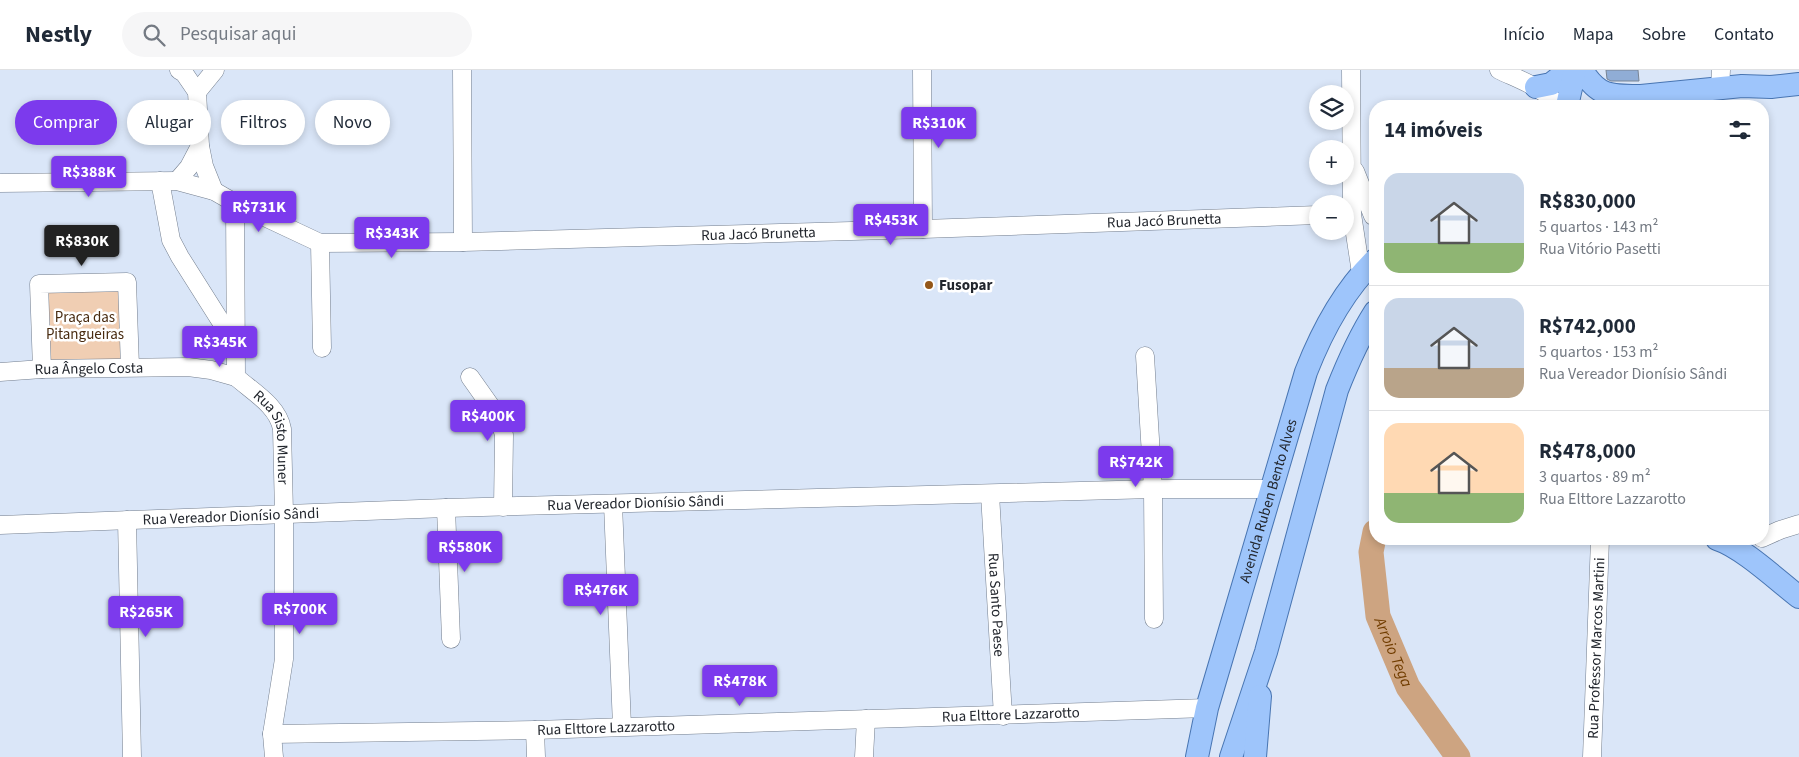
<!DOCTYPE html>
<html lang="pt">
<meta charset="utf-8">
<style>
body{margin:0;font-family:"Source Sans 3",sans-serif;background:#f6f6f7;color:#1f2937;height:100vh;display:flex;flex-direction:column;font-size:19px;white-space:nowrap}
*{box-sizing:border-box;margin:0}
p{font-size:16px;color:#747a83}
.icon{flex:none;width:28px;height:28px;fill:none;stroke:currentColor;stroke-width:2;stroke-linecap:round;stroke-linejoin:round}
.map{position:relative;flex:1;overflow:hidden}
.panel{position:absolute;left:1369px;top:30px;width:400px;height:445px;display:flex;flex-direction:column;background:#fff;border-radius:20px;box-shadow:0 2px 8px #0003}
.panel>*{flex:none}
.guide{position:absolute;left:15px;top:30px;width:475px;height:45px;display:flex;gap:10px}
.tools{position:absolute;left:1309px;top:15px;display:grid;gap:10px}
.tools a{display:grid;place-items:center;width:45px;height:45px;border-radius:50%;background:#fff;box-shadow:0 2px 8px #0003;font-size:25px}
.price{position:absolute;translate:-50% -42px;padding:0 11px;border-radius:5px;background:#7c3aed;color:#fff;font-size:16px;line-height:32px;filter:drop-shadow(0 1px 2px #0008)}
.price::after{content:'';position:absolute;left:50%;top:30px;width:15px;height:11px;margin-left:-8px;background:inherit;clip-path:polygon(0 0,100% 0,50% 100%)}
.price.selected{background:#222;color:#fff}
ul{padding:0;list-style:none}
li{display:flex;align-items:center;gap:15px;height:125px;padding:0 15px}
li+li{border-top:1px solid #e0e1e3}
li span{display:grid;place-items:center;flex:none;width:140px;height:100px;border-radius:15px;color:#555}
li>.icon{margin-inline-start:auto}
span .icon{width:60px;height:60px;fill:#fffc;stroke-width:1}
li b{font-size:21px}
h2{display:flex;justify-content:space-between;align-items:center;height:60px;padding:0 15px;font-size:21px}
.tag{padding:0 18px;border-radius:22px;background:#fff;box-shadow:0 2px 8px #0003;font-size:18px;line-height:45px}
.tag.selected{background:#7c3aed;color:#fff}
header{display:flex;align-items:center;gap:30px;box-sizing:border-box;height:70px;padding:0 25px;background:#fff;border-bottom:1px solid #e0e1e3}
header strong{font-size:24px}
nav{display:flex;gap:28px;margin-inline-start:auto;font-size:18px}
.search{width:350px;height:45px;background:#f6f6f7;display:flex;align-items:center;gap:12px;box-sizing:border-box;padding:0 18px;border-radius:28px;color:#747a83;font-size:19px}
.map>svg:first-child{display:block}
.green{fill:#f0ceb3}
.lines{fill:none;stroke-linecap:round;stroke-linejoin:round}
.river{stroke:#cda481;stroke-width:25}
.building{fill:#90add6;stroke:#798494}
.minor-casing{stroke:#737e8e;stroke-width:19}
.major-casing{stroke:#4875b2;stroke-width:24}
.minor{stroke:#fff;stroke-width:18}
.major{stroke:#9ec5fb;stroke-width:22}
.poi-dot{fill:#945719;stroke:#fff;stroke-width:2}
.labels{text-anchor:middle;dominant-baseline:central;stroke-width:5;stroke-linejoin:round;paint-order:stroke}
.street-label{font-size:15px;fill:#22262d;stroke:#fff}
.poi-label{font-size:15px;font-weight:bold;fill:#22262d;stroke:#fff;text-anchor:start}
.park-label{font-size:15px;fill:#482b10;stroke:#fff}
.water-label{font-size:16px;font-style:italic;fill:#713d00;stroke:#fff}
</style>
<header>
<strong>Nestly</strong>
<div class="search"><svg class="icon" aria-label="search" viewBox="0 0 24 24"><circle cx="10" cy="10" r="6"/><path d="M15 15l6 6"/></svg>Pesquisar aqui</div>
<nav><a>Início</a><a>Mapa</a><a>Sobre</a><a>Contato</a></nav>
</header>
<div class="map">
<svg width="1799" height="687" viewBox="0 0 1799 687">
<rect width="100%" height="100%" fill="#dae6f8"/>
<path class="green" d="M127,212L130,297L42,299L39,214Z"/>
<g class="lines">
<path class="river" id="s1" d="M1375,462L1371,482L1378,546L1408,617L1458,687"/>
</g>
<path class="building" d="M1606,0H1638L1639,11H1611L1607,9Z"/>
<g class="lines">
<g class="minor-casing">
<g id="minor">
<path d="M179,0L184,3L197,22L200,76L204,96L214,121"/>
<path d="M462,0L463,172"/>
<path d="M922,0L923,159"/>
<path d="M1351,0L1352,144L1361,203"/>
<path d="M1499,0C1520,10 1544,18 1559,36"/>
<path d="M1720,18L1721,0"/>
<path d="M197,22L215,0"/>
<path d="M1355,101L1373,146"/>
<path d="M160,111L171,170L180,187L235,274"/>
<path d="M177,111L189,97L200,76"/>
<path id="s2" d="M0,113L177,111L214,121L235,133L320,173L463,172L923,159L1318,145"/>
<path id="s3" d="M235,133L236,307C253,322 278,336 282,359L284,443V589L272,664L274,687"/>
<path d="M320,173L322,278"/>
<path d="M1145,286L1153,419L1154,549"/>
<path d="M42,299L39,214L127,212L130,297"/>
<path id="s4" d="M0,302L42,299L188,297L211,300L236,307"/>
<path d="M470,307L499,348L504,365L503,437"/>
<path id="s5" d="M990,424L1003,646"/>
<path d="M613,434L622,656"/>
<path d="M446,438L451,569"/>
<path d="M127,450L132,687"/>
<path id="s6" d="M0,455L446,438L1153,419H1272"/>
<path d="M1762,468L1780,460L1799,454"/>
<path d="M535,660L536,687"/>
<path id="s7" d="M272,664L535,660L1207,638"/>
<path d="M864,687L866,649"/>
<path id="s8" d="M1592,687L1600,469"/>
</g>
</g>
<g class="major-casing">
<g id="major">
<path d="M1582,0C1598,27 1611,26 1641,26"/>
<path d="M1536,17L1551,14L1569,0"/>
<path d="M1567,36L1575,0"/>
<path d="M1623,36L1641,26L1742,16L1771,17L1799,14"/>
<path d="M1717,469C1742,477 1777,510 1799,527"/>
<path id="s9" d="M1197,687L1207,638L1306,302C1322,261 1343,221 1375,190"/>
<path d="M1231,687L1266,582L1337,320C1348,292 1359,267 1375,242"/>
<path d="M1255,687L1260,626"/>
</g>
</g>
<use href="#minor" class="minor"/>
<use href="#major" class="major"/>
</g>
<circle class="poi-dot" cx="929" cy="215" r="5"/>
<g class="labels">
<g class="street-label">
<text stroke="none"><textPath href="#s2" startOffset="1178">Rua Jacó Brunetta</textPath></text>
<text stroke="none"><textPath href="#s2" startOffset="772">Rua Jacó Brunetta</textPath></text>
<text stroke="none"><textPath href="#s4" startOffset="89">Rua Ângelo Costa</textPath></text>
<text stroke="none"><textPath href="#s3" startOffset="250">Rua Sisto Muner</textPath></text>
<text stroke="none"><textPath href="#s9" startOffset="266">Avenida Ruben Bento Alves</textPath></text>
<text stroke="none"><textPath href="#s6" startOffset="636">Rua Vereador Dionísio Sândi</textPath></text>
<text stroke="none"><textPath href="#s6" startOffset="231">Rua Vereador Dionísio Sândi</textPath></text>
<text stroke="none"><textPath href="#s5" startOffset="111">Rua Santo Paese</textPath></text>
<text stroke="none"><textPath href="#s8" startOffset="109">Rua Professor Marcos Martini</textPath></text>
<text stroke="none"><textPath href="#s7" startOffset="739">Rua Elttore Lazzarotto</textPath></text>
<text stroke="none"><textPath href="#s7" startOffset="334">Rua Elttore Lazzarotto</textPath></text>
</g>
<g class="poi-label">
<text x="939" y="215">Fusopar</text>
</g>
<g class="park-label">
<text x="85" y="247">Praça das<tspan x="85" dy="17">Pitangueiras</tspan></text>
</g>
<g class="water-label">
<text stroke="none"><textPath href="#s1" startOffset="124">Arroio Tega</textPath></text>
</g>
</g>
</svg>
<div class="tools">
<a><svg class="icon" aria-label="layers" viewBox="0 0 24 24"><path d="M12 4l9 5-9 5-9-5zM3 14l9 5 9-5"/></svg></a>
<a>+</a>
<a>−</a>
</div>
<b class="price" style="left:939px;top:79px">R$310K</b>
<b class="price" style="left:89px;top:128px">R$388K</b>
<b class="price" style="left:259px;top:163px">R$731K</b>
<b class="price" style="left:891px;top:176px">R$453K</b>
<b class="price" style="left:392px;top:189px">R$343K</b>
<b class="price selected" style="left:82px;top:197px">R$830K</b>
<b class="price" style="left:220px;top:298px">R$345K</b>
<b class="price" style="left:488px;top:372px">R$400K</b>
<b class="price" style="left:1136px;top:418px">R$742K</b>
<b class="price" style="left:465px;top:503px">R$580K</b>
<b class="price" style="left:601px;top:546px">R$476K</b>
<b class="price" style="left:300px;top:565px">R$700K</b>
<b class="price" style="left:146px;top:568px">R$265K</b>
<b class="price" style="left:740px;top:637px">R$478K</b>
<div class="guide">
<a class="tag selected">Comprar</a>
<a class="tag">Alugar</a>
<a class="tag">Filtros</a>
<a class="tag">Novo</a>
</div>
<section class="panel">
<h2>14 imóveis<svg class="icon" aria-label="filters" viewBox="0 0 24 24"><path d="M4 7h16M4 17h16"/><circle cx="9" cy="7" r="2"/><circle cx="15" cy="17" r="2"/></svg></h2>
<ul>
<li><span style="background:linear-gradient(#c9d6e8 70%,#8fb573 0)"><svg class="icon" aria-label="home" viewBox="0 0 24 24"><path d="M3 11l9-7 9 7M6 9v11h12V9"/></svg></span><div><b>R$830,000</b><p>5 quartos · 143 m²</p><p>Rua Vitório Pasetti</p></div></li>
<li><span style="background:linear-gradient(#c9d6e8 70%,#b9a48a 0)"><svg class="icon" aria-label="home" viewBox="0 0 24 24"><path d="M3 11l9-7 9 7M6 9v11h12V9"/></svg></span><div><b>R$742,000</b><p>5 quartos · 153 m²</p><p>Rua Vereador Dionísio Sândi</p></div></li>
<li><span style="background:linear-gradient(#ffd9b3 70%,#8fb573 0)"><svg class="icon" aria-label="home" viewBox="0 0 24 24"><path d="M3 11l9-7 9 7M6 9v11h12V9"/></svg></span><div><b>R$478,000</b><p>3 quartos · 89 m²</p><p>Rua Elttore Lazzarotto</p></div></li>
</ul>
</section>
</div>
